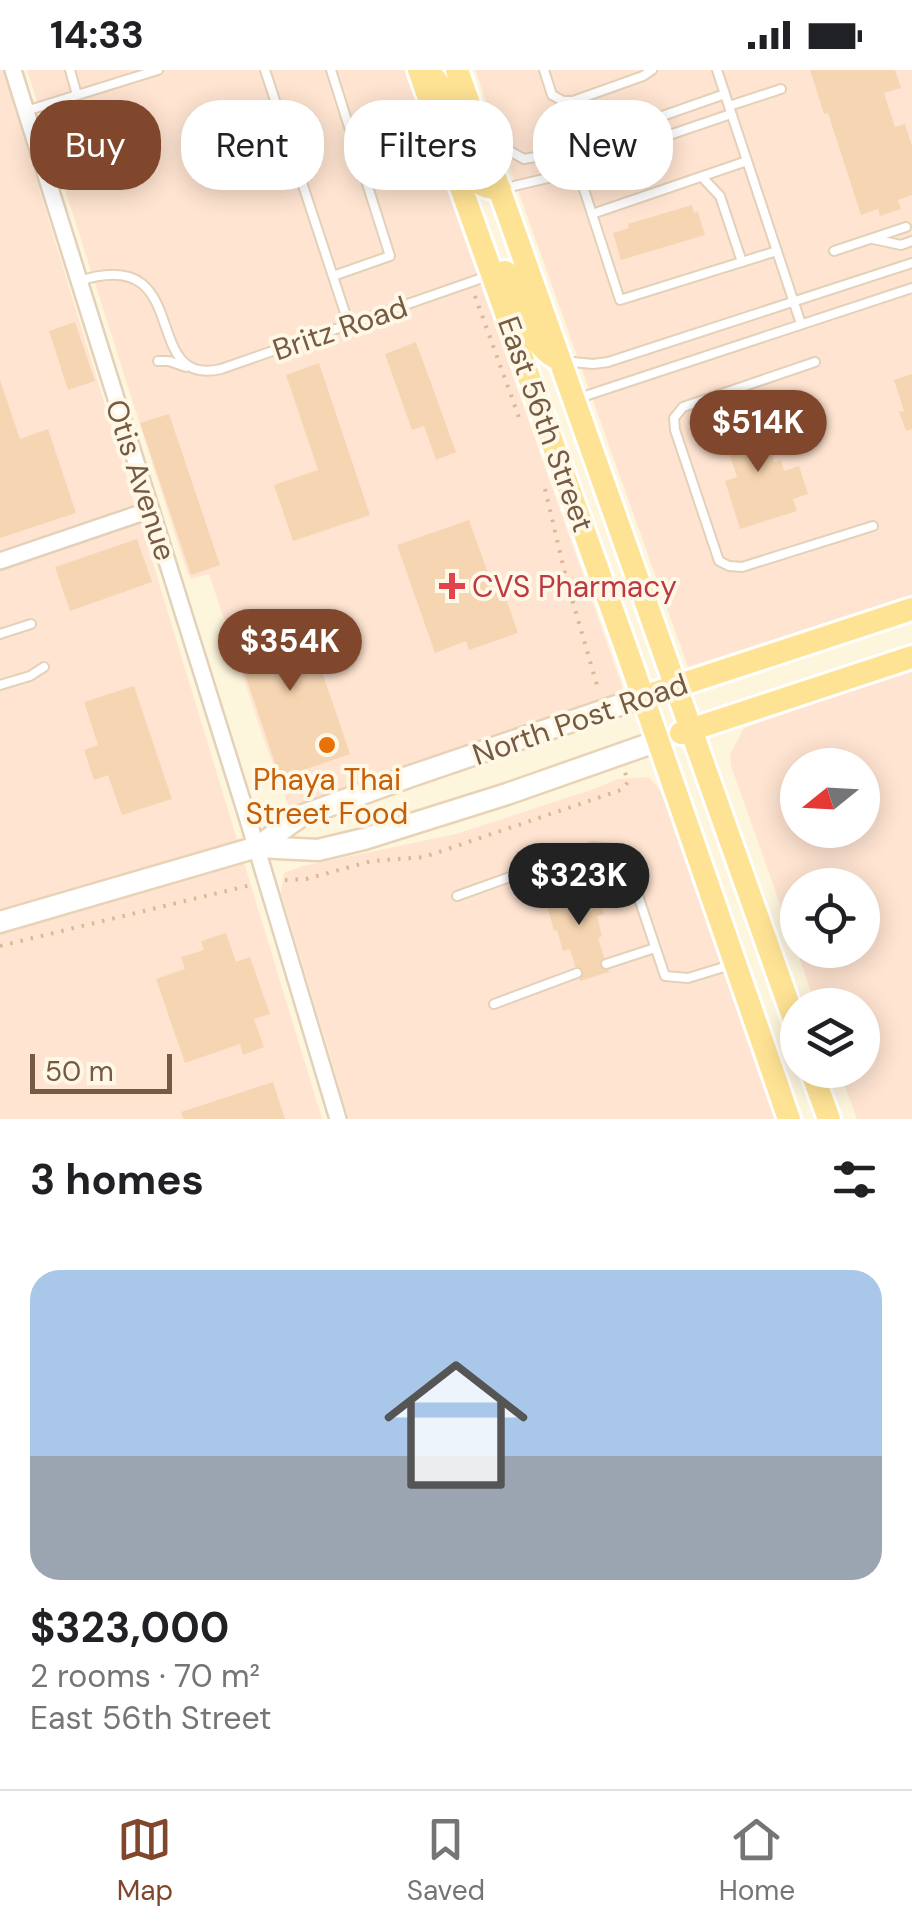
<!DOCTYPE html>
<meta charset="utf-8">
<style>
body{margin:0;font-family:"DM Sans",sans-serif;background:#f6f6f6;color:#202124;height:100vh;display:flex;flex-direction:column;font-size:38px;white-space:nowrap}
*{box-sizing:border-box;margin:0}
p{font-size:32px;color:#757577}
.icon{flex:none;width:55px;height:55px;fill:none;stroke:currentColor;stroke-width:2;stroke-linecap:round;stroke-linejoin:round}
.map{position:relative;height:1049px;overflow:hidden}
.side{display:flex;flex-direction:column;background:#fff;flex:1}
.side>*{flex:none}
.guide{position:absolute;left:30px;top:30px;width:852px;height:90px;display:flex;gap:20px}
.needle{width:65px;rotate:252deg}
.tools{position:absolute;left:780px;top:678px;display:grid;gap:20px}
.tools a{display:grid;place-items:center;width:100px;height:100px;border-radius:50%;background:#fff;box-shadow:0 5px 25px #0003;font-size:50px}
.scale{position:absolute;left:30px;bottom:25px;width:142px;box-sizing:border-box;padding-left:10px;border:5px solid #765b44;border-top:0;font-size:28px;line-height:35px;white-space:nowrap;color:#765b44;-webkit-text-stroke:8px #fff8e6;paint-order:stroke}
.price{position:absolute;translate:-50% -85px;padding:0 22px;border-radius:35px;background:#80472c;color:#fff;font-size:32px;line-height:65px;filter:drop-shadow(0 2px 5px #0008)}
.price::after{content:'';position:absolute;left:50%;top:60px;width:30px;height:22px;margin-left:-15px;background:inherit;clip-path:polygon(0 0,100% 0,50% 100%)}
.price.on{background:#222;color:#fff}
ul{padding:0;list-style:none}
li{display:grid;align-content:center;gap:20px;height:530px;padding:0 30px}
li span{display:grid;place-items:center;height:310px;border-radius:30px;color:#555}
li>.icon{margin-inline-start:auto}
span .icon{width:180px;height:180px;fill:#fffc;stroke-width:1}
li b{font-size:42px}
h2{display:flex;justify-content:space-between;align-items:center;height:120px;padding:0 30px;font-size:42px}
.tag{padding:0 35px;border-radius:40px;background:#fff;box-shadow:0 5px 25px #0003;font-size:35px;line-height:90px}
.tag.on{background:#80472c;color:#fff}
.status{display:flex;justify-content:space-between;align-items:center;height:70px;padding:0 50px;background:#fff;direction:ltr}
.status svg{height:28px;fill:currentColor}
.menu{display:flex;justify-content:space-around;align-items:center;height:140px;border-top:2px solid #e0e0e0;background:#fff;font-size:28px;color:#757577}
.menu a{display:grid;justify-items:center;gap:5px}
.menu .on{color:#80472c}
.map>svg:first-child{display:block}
.commercial{fill:#ffe4d1;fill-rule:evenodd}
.building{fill:#f6d5b2}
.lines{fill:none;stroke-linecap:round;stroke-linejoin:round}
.lane-casing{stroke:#e3d1b9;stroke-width:12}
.street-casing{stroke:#e3d1b9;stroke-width:20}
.secondary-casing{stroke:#e8d3b6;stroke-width:25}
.primary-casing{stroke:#fff;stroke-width:28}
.path{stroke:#dbb896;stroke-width:4;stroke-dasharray:2.5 8;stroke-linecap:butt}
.lane{stroke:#fff;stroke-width:8}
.street{stroke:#fff;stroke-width:15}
.secondary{stroke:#fff;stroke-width:20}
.primary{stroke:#ffe394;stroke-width:22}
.health-dot{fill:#e0444e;stroke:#fff8e6;stroke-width:4}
.food-dot{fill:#e8710a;stroke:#fff8e6;stroke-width:4}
.labels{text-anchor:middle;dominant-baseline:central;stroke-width:8;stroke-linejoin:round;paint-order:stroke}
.street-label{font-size:30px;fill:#765b44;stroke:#fff8e6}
.health-label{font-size:30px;fill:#be3a42;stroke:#fff8e6;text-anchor:start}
.food-label{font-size:30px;fill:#c56008;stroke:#fff8e6}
</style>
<div class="status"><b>14:33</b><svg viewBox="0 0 49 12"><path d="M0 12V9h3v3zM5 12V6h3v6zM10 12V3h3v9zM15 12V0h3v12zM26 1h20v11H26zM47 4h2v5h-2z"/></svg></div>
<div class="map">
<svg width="912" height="1049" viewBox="0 0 912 1049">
<rect width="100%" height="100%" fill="#fef5dd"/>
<g class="commercial">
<path d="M0,0H3L322,1049H0Z"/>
<path d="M27,0H405L625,624L290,739L263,667L209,504L191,509L187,502Z"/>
<path d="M475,0H912V525L688,597Z"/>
<path d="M912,599V1049H857L839,1000H862V935H816L731,696L730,685L744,658ZM798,695H862V760H798ZM798,815H862V880H798Z"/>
<path d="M649,707L662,723L682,772L778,1049H349L281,823L284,803L303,796L456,764L591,720L618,709Z"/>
</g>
<g class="building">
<path d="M810,0H895L901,18L884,23L895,57L905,54L912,76V125L898,130L901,139L880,146L878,139L861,145L828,43L824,44Z"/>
<path d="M692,135L694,143L698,142L705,165L621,190L613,163L629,158L628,154Z"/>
<path d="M75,252L95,311L68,320L49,261Z"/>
<path d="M416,272L456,382L436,390L424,356L412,360L385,284Z"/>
<path d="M319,293L370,445L293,471L274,415L318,400L286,305Z"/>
<path d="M912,304V359L906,361L899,342L904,341L894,310Z"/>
<path d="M0,310L20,369L48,359L76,443L0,468Z"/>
<path d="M751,340L766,387L772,385L774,392L781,390L784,401L799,396L808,424L793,429L797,441L740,459L725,411L737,407L719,351Z"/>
<path d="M169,344L220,495L191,505L140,353Z"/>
<path d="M469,450L493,517L501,514L518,563L469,580L466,571L435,583L397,475Z"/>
<path d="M137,469L152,512L70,541L55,497Z"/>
<path d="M301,540L350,684L280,708L231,563Z"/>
<path d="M134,616L172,729L122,745L108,705L94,710L84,680L98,675L84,632Z"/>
<path d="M584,812L592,832L599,830L604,844L597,846L602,866L598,868L609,902L580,911L570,879L563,881L557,860L554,861L544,824Z"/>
<path d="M226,863L236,892L250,887L270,944L254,949L264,977L243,985L240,974L185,993L156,909L185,899L181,887L204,880L201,871Z"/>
<path d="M273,1012L285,1049H183L181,1042Z"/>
</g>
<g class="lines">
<g class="lane-casing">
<g id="lane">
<path d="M70,0L77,25"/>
<path d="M265,0L349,255"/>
<path d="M331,0L390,186L333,206"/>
<path d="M544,0L552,25L563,31H573L643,6L652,0"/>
<path d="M717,0L801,254"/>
<path d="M729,36L781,19"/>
<path d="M26,41L158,0"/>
<path d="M490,70L524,89L541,86L593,65L628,58L725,24"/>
<path d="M578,101L592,144L747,91"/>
<path d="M702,107L720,126L742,192"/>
<path d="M505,118L578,101L634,77L731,44"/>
<path d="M592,144L620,230L777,181"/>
<path d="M873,169L901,175L912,171"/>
<path d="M834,181L906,157"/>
<path d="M79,211C196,173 138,319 221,299L488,206"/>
<path d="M158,291H169L186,297"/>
<path d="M563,291L593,294L608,292L912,193"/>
<path d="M815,292L683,337L674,348L675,360L719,491L729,496L742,497L873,456"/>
<path d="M579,328L912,218"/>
<path d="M0,564L31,554"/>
<path d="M0,615L30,606L44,597"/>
<path d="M457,826L593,777L614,779L627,793L665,906L688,908L734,894"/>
<path d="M606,894L655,878"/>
<path d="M494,934L577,903"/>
</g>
</g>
<g class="street-casing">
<g id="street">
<path d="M13,0L246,743L338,1049"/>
<path d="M0,491L150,440"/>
</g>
</g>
<g class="secondary-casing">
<g id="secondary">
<path d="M257,777L318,780L364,769L507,724L658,671"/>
<path d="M0,852L257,777L301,746L411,706L643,627"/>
</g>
</g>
<g class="primary-casing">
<g id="primary">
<path d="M419,0L628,584L789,1049"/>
<path d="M426,0C458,27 461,79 481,114L487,117L500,119"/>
<path d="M457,0L798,961"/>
<path d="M493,205L505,202L513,207C525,235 528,275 558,289"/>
<path d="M643,627L912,539"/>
<path d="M681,663L912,587"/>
<path d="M811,1000L829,1049"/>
</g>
</g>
<g class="path">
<path d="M475,226L521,353"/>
<path d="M545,419L567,512L599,622"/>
<path d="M285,810L306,809L372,791L424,787L621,720L628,712L625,702"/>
<path d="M0,876L251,815"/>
</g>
<use href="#lane" class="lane"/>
<use href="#street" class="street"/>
<use href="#secondary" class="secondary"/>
<use href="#primary" class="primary"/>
</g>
<path class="health-dot" d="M447 501h10v10h10v10h-10v10h-10v-10h-10v-10h10z"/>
<circle class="food-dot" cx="327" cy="675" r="10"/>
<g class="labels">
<g class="street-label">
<text transform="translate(340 258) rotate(-19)">Britz Road</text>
<text transform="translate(546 354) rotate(70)">East 56th Street</text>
<text transform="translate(141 410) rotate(72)">Otis Avenue</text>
<text transform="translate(580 649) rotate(-19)">North Post Road</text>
</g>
<g class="health-label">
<text x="472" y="516">CVS Pharmacy</text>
</g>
<g class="food-label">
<text x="327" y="709">Phaya Thai<tspan x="327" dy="34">Street Food</tspan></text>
</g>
</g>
</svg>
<div class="tools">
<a><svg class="needle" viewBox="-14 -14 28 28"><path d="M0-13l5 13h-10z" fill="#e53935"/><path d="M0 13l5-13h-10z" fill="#757577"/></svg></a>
<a><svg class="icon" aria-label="locate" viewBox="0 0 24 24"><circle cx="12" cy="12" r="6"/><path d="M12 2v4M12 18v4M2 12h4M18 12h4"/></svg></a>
<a><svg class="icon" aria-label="layers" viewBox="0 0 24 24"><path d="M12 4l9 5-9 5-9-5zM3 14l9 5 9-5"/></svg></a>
</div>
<div class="scale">50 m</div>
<b class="price" style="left:758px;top:405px">$514K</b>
<b class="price" style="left:290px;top:624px">$354K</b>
<b class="price on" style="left:579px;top:858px">$323K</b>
<div class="guide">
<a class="tag on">Buy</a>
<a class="tag">Rent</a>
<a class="tag">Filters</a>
<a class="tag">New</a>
</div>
</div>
<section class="side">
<h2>3 homes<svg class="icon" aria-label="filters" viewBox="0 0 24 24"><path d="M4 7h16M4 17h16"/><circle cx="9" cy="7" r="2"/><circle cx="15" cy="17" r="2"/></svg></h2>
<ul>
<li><span style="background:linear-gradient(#a9c7e8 60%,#9aa5b1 0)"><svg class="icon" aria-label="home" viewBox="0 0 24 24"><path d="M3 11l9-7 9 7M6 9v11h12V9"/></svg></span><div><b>$323,000</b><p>2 rooms · 70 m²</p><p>East 56th Street</p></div></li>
</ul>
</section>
<nav class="menu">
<a class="on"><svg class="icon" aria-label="map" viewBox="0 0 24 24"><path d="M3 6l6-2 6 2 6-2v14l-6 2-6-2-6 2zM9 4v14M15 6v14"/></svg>Map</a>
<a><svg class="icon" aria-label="saved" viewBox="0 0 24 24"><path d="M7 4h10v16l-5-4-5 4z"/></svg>Saved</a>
<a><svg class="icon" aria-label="home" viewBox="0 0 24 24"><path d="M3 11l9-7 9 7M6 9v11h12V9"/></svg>Home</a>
</nav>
